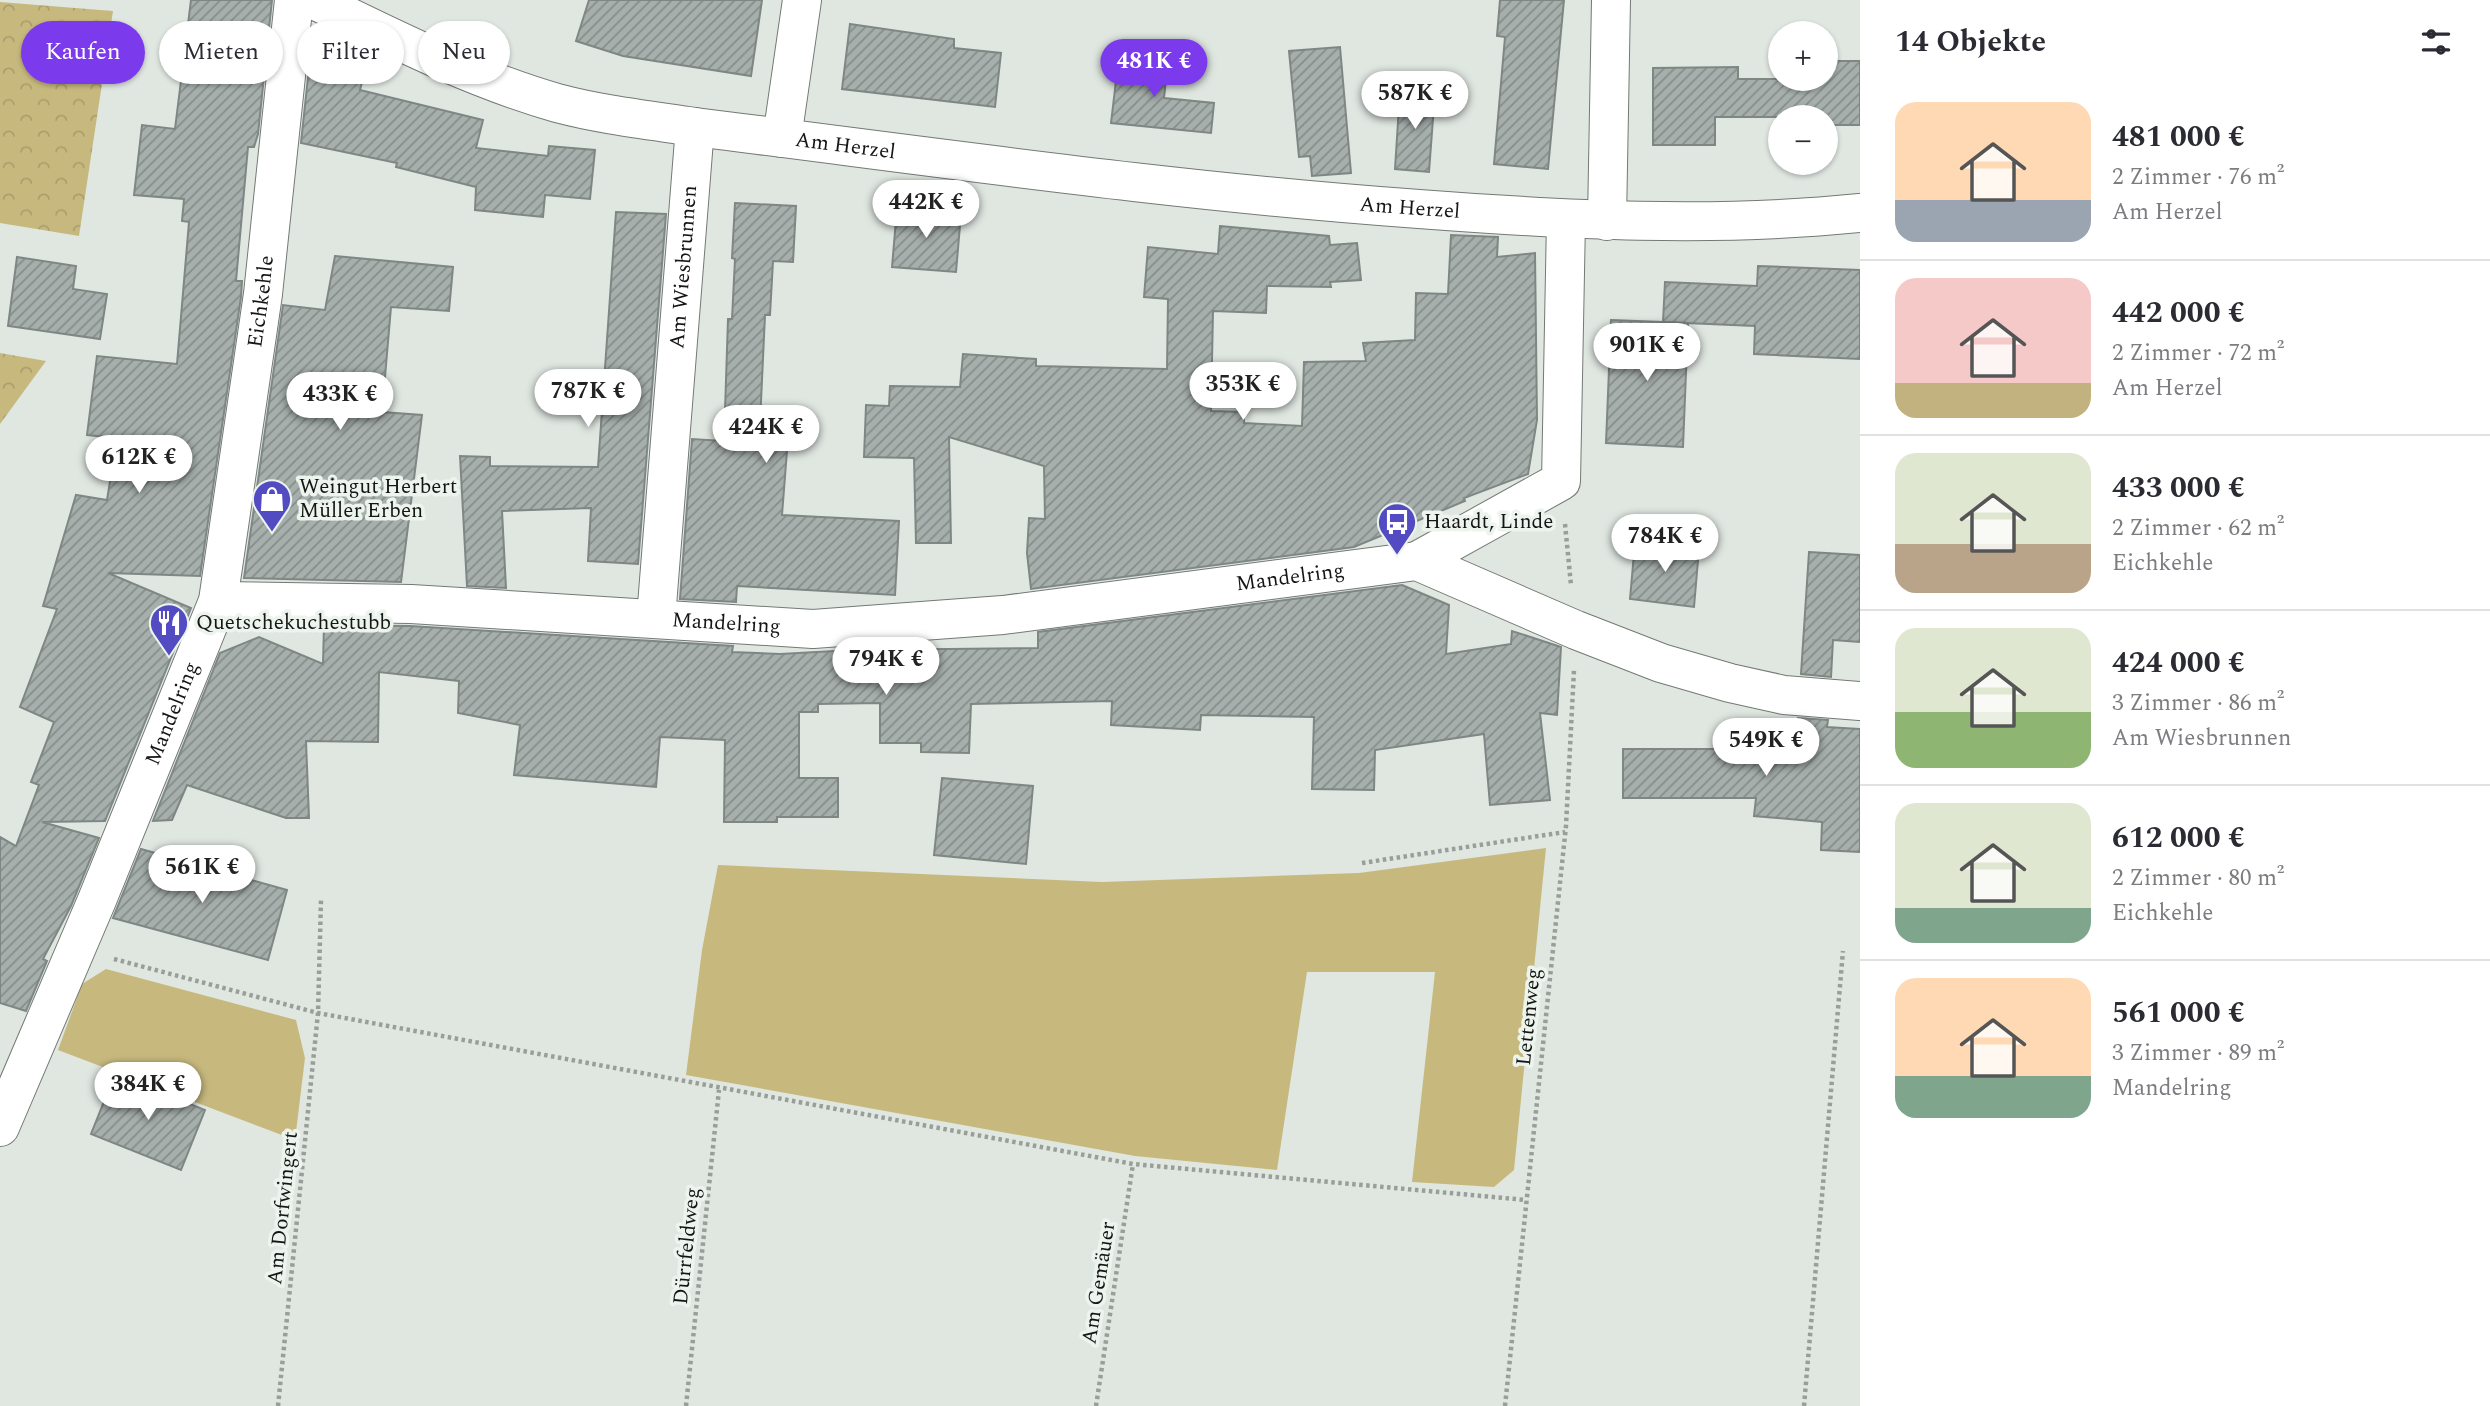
<!DOCTYPE html>
<html lang="de">
<meta charset="utf-8">
<style>
body{margin:0;font-family:Spectral,serif;background:#f7f7f7;color:#2b2b33;height:100vh;display:flex;flex-direction:column;font-size:26px;white-space:nowrap}
*{box-sizing:border-box;margin:0}
p{font-size:23px;color:#7c7c81}
.icon{flex:none;width:38px;height:38px;fill:none;stroke:currentColor;stroke-width:2;stroke-linecap:round;stroke-linejoin:round}
.map{position:relative;flex:1;overflow:hidden}
.details{display:flex;flex-direction:column;background:#fff;width:630px}
.details>*{flex:none}
.guide{position:absolute;left:21px;top:21px;width:665px;height:63px;display:flex;gap:14px}
.fabs{position:absolute;left:1768px;top:21px;display:grid;gap:14px}
.fabs a{display:grid;place-items:center;width:70px;height:70px;border-radius:50%;background:#fff;box-shadow:0 2px 5px #0004;font-size:35px}
.price{position:absolute;translate:-50% -60px;padding:0 16px;border-radius:24px;background:#fff;color:#222;font-size:23px;line-height:46px;filter:drop-shadow(0 2px 4px #0008)}
.price::after{content:'';position:absolute;left:50%;top:42px;width:21px;height:16px;margin-left:-10px;background:inherit;clip-path:polygon(0 0,100% 0,50% 100%)}
.price.active{background:#7c3aed;color:#fff}
ul{padding:0;list-style:none}
li{display:flex;align-items:center;gap:21px;height:175px;padding:0 35px}
li+li{border-top:2px solid #e1e1e2}
li span{display:grid;place-items:center;flex:none;width:196px;height:140px;border-radius:21px;color:#555}
li>.icon{margin-inline-start:auto}
span .icon{width:84px;height:84px;fill:#fffc;stroke-width:1}
li b{font-size:30px}
h2{display:flex;justify-content:space-between;align-items:center;height:84px;padding:0 35px;font-size:30px}
.chip{padding:0 24px;border-radius:32px;background:#fff;box-shadow:0 2px 5px #0004;font-size:24px;line-height:63px}
.chip.active{background:#7c3aed;color:#fff}
main{display:flex;flex:1;min-height:0}
.map>svg:first-child{display:block}
.green{fill:#c7b97e}
.forest{fill:url(#forest-crowns)}
.building{fill:url(#building-hatch);stroke:#7f8785;stroke-width:2}
.lines{fill:none;stroke-linecap:round;stroke-linejoin:round}
.street-casing{stroke:#737973;stroke-width:40}
.secondary-casing{stroke:#737973;stroke-width:40}
.path{stroke:#999e99;stroke-width:4.5;stroke-dasharray:3.5 3.5;stroke-linecap:butt}
.street{stroke:#fff;stroke-width:38}
.secondary{stroke:#fff;stroke-width:38}
.labels{text-anchor:middle;dominant-baseline:central;stroke-width:7;stroke-linejoin:round;paint-order:stroke}
.street-label{font-size:21px;fill:#141614;stroke:#edf4ee}
.poi-label{font-size:21px;fill:#141614;stroke:#edf4ee;text-anchor:start}
</style>
<main>
<div class="map">
<svg width="1860" height="1406" viewBox="0 0 1860 1406">
<defs>
<pattern id="forest-crowns" width="20" height="18" patternUnits="userSpaceOnUse" patternTransform="scale(1.75)"><rect width="20" height="18" fill="#c7b97e"/><path d="M2 6a3 3 0 1 1 6 0M12 15a3 3 0 1 1 6 0" fill="none" stroke="#aa9e6c"/></pattern>
<pattern id="building-hatch" width="6" height="6" patternUnits="userSpaceOnUse" patternTransform="scale(1.75)"><rect width="6" height="6" fill="#a6afac"/><path d="M-1 1l2-2M0 6l6-6M5 7l2-2" fill="none" stroke="#868d8b"/></pattern>
</defs>
<rect width="100%" height="100%" fill="#e0e7e1"/>
<g class="green">
<path d="M1546,848L1514,1170L1494,1187L1412,1182L1435,972H1307L1277,1170L1135,1156L686,1075L702,950L718,865L1102,882L1359,873Z"/>
<path d="M106,969L296,1020L305,1058L295,1140L58,1050L82,984Z"/>
</g>
<g class="forest">
<path d="M0,2L113,11L79,236L0,223Z"/>
<path d="M0,353L46,361L0,424Z"/>
</g>
<g class="building">
<path d="M191,0H272L258,134L254,147H248L236,281H242L241,297L200,576L108,573L191,608L105,821L42,822L99,838L71,906L43,959L47,961L26,1011L0,1003V837L16,846L39,785L31,782L54,722L20,707L57,609L43,606L76,495L107,500L117,438L87,435L97,356L177,364L189,222L182,221L184,199L134,195L142,125L175,129Z"/>
<path d="M589,0H762L751,76L623,56L576,41Z"/>
<path d="M1500,0H1564L1548,169L1494,164L1505,37L1497,36Z"/>
<path d="M850,24L954,39V48L1001,53L995,107L842,89Z"/>
<path d="M313,30L348,41L342,66L364,74L360,90L483,120L476,148L548,156L549,146L595,150L590,199L545,195L543,217L475,210L476,187L396,167L397,163L301,143Z"/>
<path d="M1340,47L1351,173L1312,176L1310,156L1299,157L1289,51Z"/>
<path d="M1119,55L1168,60L1164,98L1214,103L1211,133L1111,123Z"/>
<path d="M1825,61H1860V125H1825V117H1715V145H1653V68L1738,67V79H1825Z"/>
<path d="M1400,90L1435,92L1429,172L1395,169Z"/>
<path d="M735,203L796,206L793,262L773,261L770,315H765L760,423L789,425L782,515L899,521L895,595L737,586L736,602L680,599L692,439L724,441L728,319H732L735,259L732,258Z"/>
<path d="M897,208L961,214L956,272L892,267Z"/>
<path d="M616,212L666,214L638,564L588,561L591,508L502,511L506,588L467,586L460,456L490,457V466L598,467Z"/>
<path d="M1220,226L1329,236L1330,245L1357,243L1361,280L1330,282L1331,287L1267,286L1266,313L1213,311L1211,411L1244,412V423L1302,426L1304,362L1366,361L1363,343L1415,340L1416,293L1448,294L1451,235L1498,237L1497,257L1535,253L1537,420L1528,474L1464,498L1465,501L1354,547L1031,589L1027,553L1029,518L1045,519L1044,466L949,437L951,543H916L914,458L864,457L866,405L889,406L890,386L960,387L963,354L1036,359V366L1167,369L1168,299L1144,297L1148,247L1218,254Z"/>
<path d="M335,256L453,267L449,311L391,307L382,412L422,415L401,582L244,578L283,305L325,310Z"/>
<path d="M17,257L76,266L73,289L107,294L100,339L8,326Z"/>
<path d="M1758,266L1860,270V359L1754,354L1755,326L1663,322L1665,282L1757,286Z"/>
<path d="M1611,320L1688,323L1683,447L1606,443Z"/>
<path d="M1635,542L1699,549L1694,607L1630,599Z"/>
<path d="M1809,552L1860,555V642L1833,640L1831,677L1801,674Z"/>
<path d="M1402,585L1449,605L1446,654L1511,644L1512,631L1561,647L1557,715L1540,713L1550,800L1490,805L1484,734L1375,750L1374,790L1312,789L1314,717L1201,715L1200,730L1111,725L1112,701L971,704L969,753L921,752V743H880V703L818,704V712H799V778H838V817H777V822H724L725,740L660,737L656,787L514,775L520,725L458,713L459,681L379,672L378,742L306,741L309,818H286L187,785L172,820L153,821L220,653L259,637L323,664L324,625L410,626L733,646L732,652L780,654L853,650L1038,648V632Z"/>
<path d="M1798,718L1828,720L1827,727L1860,729V852L1821,850L1822,822L1754,816L1756,798H1623V749H1759L1761,733L1797,736Z"/>
<path d="M942,778L1033,786L1026,864L934,855Z"/>
<path d="M141,849L287,890L268,960L113,918Z"/>
<path d="M115,1074L205,1110L181,1170L91,1134Z"/>
</g>
<g class="lines">
<g class="street-casing">
<g id="street">
<path id="s1" d="M314,0C392,38 473,79 557,103C602,115 648,120 695,127C936,157 1177,192 1419,209C1566,220 1713,228 1860,213"/>
<path d="M782,138L802,0"/>
<path d="M1607,221L1611,0"/>
<path d="M1417,561L1561,481L1566,220"/>
<path id="s2" d="M218,601L411,604L813,629L1003,615L1417,561L1576,630L1661,663L1730,683L1784,695L1860,701"/>
<path id="s3" d="M656,618L695,127"/>
</g>
</g>
<g class="secondary-casing">
<g id="secondary">
<path id="s4" d="M0,1127L97,900L218,601L263,294L294,0"/>
</g>
</g>
<g class="path">
<path d="M1565,524L1571,585"/>
<path d="M1362,863L1565,832"/>
<path d="M114,959L318,1013L1133,1164L1526,1200"/>
<path d="M278,1406L318,1013L321,900"/>
<path d="M686,1406L719,1090"/>
<path d="M1096,1406L1133,1164"/>
<path d="M1505,1406L1566,826L1574,670"/>
<path d="M1804,1406L1843,951"/>
</g>
<use href="#street" class="street"/>
<use href="#secondary" class="secondary"/>
</g>
<defs>
<g id="shop-pin" transform="scale(2.0125)"><path d="M0 17L-7.5 6A9.5 9.5 0 1 1 7.5 6Z" fill="#524bc2" stroke="#edf4ee"/><path d="M-5-2.5h2.3a2.7 3.5 0 0 1 5.4 0H5L5.5 6h-11ZM-1.5-2.5h3a1.5 2.3 0 0 0-3 0Z" fill="#fff"/></g>
<g id="bus-pin" transform="scale(2.0125)"><path d="M0 17L-7.5 6A9.5 9.5 0 1 1 7.5 6Z" fill="#524bc2" stroke="#edf4ee"/><path d="M-5-6H5V4H4V6H2V4H-2V6H-4V4H-5ZM-3.5-4V0h7V-4ZM-3.5 1.2v1.5H-2V1.2ZM2 1.2v1.5H3.5V1.2Z" fill="#fff"/></g>
<g id="restaurant-pin" transform="scale(2.0125)"><path d="M0 17L-7.5 6A9.5 9.5 0 1 1 7.5 6Z" fill="#524bc2" stroke="#edf4ee"/><path d="M-5-6h1v4h1v-4h1v4h1v-4h1v5L-1.5 .5V6h-2V.5L-5-1ZM5-6V6H3V1.5H1.5Q1.5-4 5-6Z" fill="#fff"/></g>
</defs>
<g fill-rule="evenodd">
<use href="#shop-pin" x="272" y="499"/>
<use href="#bus-pin" x="1397" y="522"/>
<use href="#restaurant-pin" x="169" y="623"/>
</g>
<g class="labels">
<g class="street-label">
<text stroke="none"><textPath href="#s1" startOffset="556">Am Herzel</textPath></text>
<text stroke="none"><textPath href="#s1" startOffset="1124">Am Herzel</textPath></text>
<text stroke="none"><textPath href="#s3" startOffset="352">Am Wiesbrunnen</textPath></text>
<text stroke="none"><textPath href="#s4" startOffset="872">Eichkehle</textPath></text>
<text stroke="none"><textPath href="#s2" startOffset="1076">Mandelring</textPath></text>
<text stroke="none"><textPath href="#s2" startOffset="509">Mandelring</textPath></text>
<text stroke="none"><textPath href="#s4" startOffset="448">Mandelring</textPath></text>
<text transform="translate(1529 1017) rotate(-84)">Lettenweg</text>
<text transform="translate(283 1208) rotate(-84)">Am Dorfwingert</text>
<text transform="translate(687 1246) rotate(-84)">Dürrfeldweg</text>
<text transform="translate(1099 1283) rotate(-81)">Am Gemäuer</text>
</g>
<g class="poi-label">
<text x="299" y="487">Weingut Herbert<tspan x="299" dy="24">Müller Erben</tspan></text>
<text x="1424" y="522">Haardt, Linde</text>
<text x="196" y="623">Quetschekuchestubb</text>
</g>
</g>
</svg>
<div class="fabs">
<a>+</a>
<a>−</a>
</div>
<b class="price active" style="left:1154px;top:99px">481K €</b>
<b class="price" style="left:1415px;top:131px">587K €</b>
<b class="price" style="left:926px;top:240px">442K €</b>
<b class="price" style="left:1647px;top:383px">901K €</b>
<b class="price" style="left:1243px;top:422px">353K €</b>
<b class="price" style="left:588px;top:429px">787K €</b>
<b class="price" style="left:340px;top:432px">433K €</b>
<b class="price" style="left:766px;top:465px">424K €</b>
<b class="price" style="left:139px;top:495px">612K €</b>
<b class="price" style="left:1665px;top:574px">784K €</b>
<b class="price" style="left:886px;top:697px">794K €</b>
<b class="price" style="left:1766px;top:778px">549K €</b>
<b class="price" style="left:202px;top:905px">561K €</b>
<b class="price" style="left:148px;top:1122px">384K €</b>
<div class="guide">
<a class="chip active">Kaufen</a>
<a class="chip">Mieten</a>
<a class="chip">Filter</a>
<a class="chip">Neu</a>
</div>
</div>
<section class="details">
<h2>14 Objekte<svg class="icon" aria-label="filters" viewBox="0 0 24 24"><path d="M4 7h16M4 17h16"/><circle cx="9" cy="7" r="2"/><circle cx="15" cy="17" r="2"/></svg></h2>
<ul>
<li><span style="background:linear-gradient(#ffd9b3 70%,#9aa5b1 0)"><svg class="icon" aria-label="home" viewBox="0 0 24 24"><path d="M3 11l9-7 9 7M6 9v11h12V9"/></svg></span><div><b>481 000 €</b><p>2 Zimmer · 76 m²</p><p>Am Herzel</p></div></li>
<li><span style="background:linear-gradient(#f6c9c9 75%,#c2b280 0)"><svg class="icon" aria-label="home" viewBox="0 0 24 24"><path d="M3 11l9-7 9 7M6 9v11h12V9"/></svg></span><div><b>442 000 €</b><p>2 Zimmer · 72 m²</p><p>Am Herzel</p></div></li>
<li><span style="background:linear-gradient(#dfe7d0 65%,#b9a48a 0)"><svg class="icon" aria-label="home" viewBox="0 0 24 24"><path d="M3 11l9-7 9 7M6 9v11h12V9"/></svg></span><div><b>433 000 €</b><p>2 Zimmer · 62 m²</p><p>Eichkehle</p></div></li>
<li><span style="background:linear-gradient(#dfe7d0 60%,#8fb573 0)"><svg class="icon" aria-label="home" viewBox="0 0 24 24"><path d="M3 11l9-7 9 7M6 9v11h12V9"/></svg></span><div><b>424 000 €</b><p>3 Zimmer · 86 m²</p><p>Am Wiesbrunnen</p></div></li>
<li><span style="background:linear-gradient(#dfe7d0 75%,#7fa58c 0)"><svg class="icon" aria-label="home" viewBox="0 0 24 24"><path d="M3 11l9-7 9 7M6 9v11h12V9"/></svg></span><div><b>612 000 €</b><p>2 Zimmer · 80 m²</p><p>Eichkehle</p></div></li>
<li><span style="background:linear-gradient(#ffd9b3 70%,#7fa58c 0)"><svg class="icon" aria-label="home" viewBox="0 0 24 24"><path d="M3 11l9-7 9 7M6 9v11h12V9"/></svg></span><div><b>561 000 €</b><p>3 Zimmer · 89 m²</p><p>Mandelring</p></div></li>
</ul>
</section>
</main>
